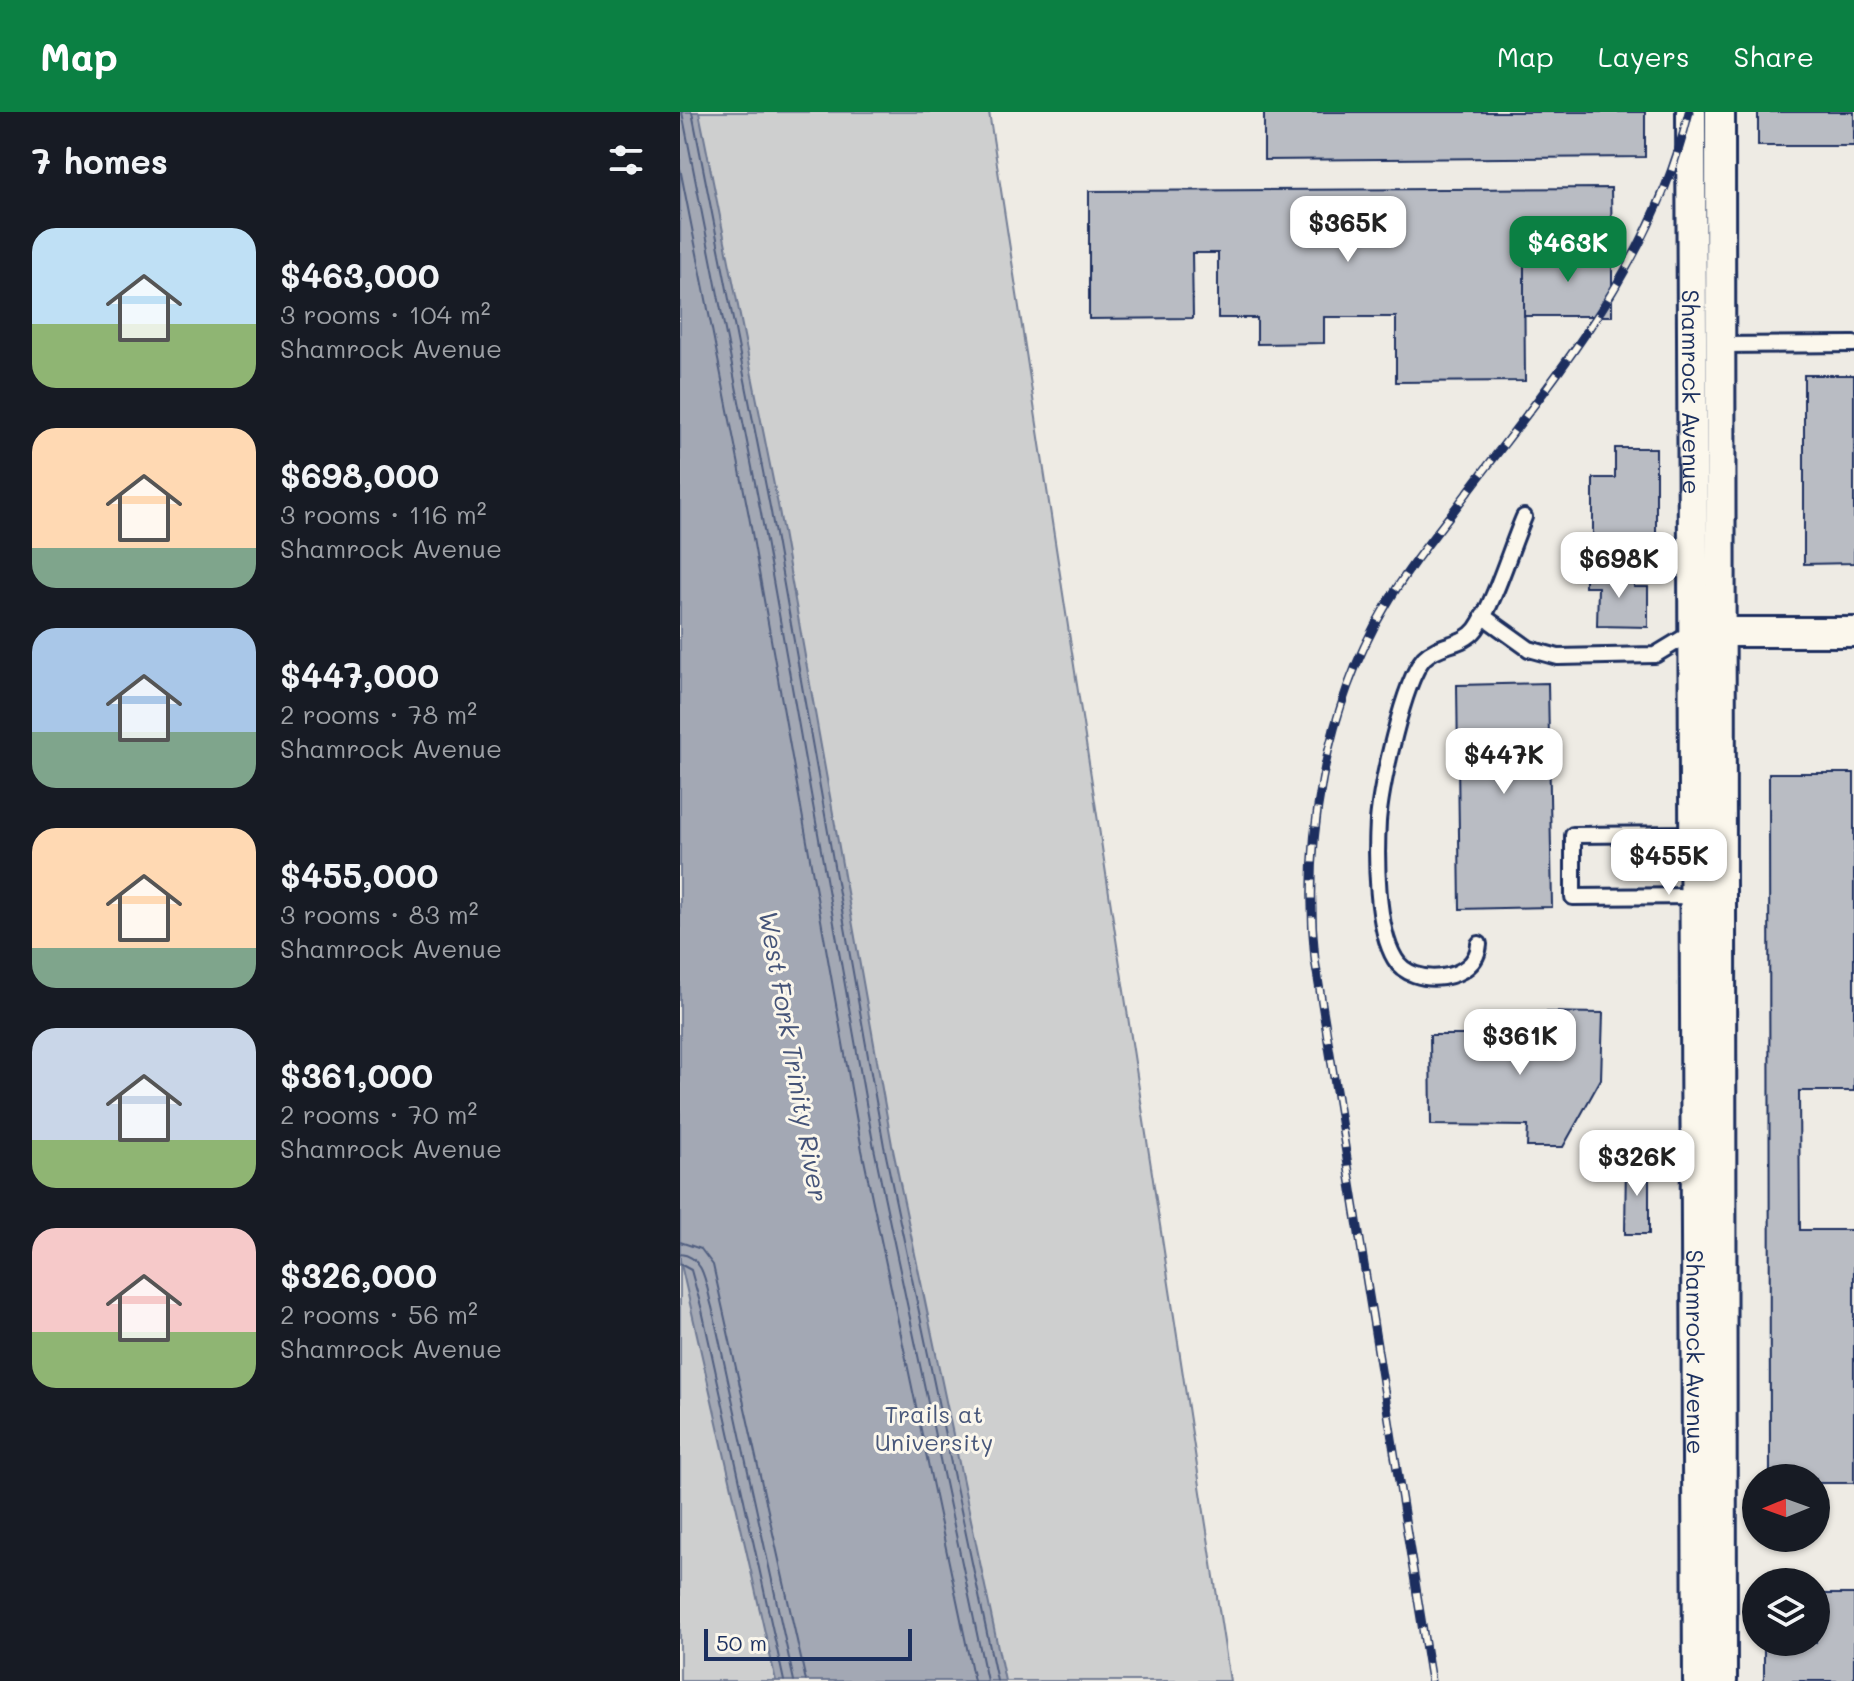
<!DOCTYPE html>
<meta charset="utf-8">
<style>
body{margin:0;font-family:Mali,sans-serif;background:#242831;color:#f1f3f6;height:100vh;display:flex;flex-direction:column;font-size:30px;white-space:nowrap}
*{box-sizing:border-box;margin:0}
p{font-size:26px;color:#9ea1a6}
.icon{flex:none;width:44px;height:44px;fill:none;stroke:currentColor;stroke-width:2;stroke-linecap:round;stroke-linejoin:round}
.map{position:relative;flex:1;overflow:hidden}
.sheet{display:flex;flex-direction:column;background:#171b24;width:680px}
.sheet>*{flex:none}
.needle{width:52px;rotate:269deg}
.fabs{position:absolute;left:1062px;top:1352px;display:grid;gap:16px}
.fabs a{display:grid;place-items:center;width:88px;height:88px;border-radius:50%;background:#171b24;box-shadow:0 2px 6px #0004;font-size:40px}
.scale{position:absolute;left:24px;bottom:20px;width:208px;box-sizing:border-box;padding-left:8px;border:4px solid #1b2f5e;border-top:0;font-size:22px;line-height:28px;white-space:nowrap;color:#1b2f5e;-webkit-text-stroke:6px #fbf7ec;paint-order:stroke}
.price{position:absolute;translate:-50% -68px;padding:0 18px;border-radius:16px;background:#fff;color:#222;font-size:26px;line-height:52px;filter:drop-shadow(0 2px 4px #0008)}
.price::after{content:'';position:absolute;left:50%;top:48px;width:24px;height:18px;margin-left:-12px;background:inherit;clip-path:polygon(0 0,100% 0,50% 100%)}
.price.selected{background:#0b8043;color:#fff}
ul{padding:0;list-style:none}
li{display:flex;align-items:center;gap:24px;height:200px;padding:0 32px}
li span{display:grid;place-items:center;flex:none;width:224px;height:160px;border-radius:24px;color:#555}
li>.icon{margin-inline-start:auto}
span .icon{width:96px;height:96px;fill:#fffc;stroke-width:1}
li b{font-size:34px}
h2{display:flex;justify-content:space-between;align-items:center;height:96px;padding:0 32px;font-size:34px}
header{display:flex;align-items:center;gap:48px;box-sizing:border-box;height:112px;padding:0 40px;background:#0b8043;color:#fff}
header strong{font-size:38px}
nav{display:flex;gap:44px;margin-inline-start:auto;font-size:28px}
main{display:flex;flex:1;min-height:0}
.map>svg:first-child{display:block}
.green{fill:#cecfcf;stroke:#747f96;stroke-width:2}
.water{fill:#a3a8b4;stroke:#6d7892;stroke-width:2}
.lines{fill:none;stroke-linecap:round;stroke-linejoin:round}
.shore{stroke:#515f80;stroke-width:2}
.building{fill:#b9bcc3;stroke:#1b2f5e;stroke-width:2}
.service-casing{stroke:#1b2f5e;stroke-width:20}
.minor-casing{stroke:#1b2f5e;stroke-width:34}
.service{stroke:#fbf7ec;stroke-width:14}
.minor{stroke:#fbf7ec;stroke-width:28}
.rail-casing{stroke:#1b2f5e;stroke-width:9}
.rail{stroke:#fbf7ec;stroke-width:6;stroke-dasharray:18;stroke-linecap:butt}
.labels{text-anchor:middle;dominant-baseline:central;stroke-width:6;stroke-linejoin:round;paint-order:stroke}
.street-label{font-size:24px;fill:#1b2f5e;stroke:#fbf7ec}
.park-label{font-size:24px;fill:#48577a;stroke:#fbf7ec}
.water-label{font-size:26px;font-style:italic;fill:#445378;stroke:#fbf7ec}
</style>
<header>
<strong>Map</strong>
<nav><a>Map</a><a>Layers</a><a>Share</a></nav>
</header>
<main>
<section class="sheet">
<h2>7 homes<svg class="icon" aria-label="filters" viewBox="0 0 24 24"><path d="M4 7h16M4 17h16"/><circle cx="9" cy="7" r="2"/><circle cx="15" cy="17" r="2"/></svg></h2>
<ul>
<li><span style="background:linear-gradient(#bfe0f5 60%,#8fb573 0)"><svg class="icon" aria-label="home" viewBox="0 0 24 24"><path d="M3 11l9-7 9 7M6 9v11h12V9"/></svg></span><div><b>$463,000</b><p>3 rooms · 104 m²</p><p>Shamrock Avenue</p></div></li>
<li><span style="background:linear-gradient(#ffd9b3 75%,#7fa58c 0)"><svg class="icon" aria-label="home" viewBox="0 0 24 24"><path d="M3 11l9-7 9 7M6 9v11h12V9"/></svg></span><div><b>$698,000</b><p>3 rooms · 116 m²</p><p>Shamrock Avenue</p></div></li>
<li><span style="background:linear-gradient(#a9c7e8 65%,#7fa58c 0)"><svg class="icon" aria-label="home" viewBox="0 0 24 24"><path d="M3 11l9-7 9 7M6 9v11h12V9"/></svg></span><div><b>$447,000</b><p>2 rooms · 78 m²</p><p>Shamrock Avenue</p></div></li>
<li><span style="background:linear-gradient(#ffd9b3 75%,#7fa58c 0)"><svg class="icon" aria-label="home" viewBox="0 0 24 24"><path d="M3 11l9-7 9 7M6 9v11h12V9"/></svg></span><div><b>$455,000</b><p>3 rooms · 83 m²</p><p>Shamrock Avenue</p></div></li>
<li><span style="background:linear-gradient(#c9d6e8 70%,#8fb573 0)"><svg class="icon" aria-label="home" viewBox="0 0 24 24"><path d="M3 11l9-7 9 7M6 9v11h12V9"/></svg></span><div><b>$361,000</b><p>2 rooms · 70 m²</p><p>Shamrock Avenue</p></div></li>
<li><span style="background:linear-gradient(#f6c9c9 65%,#8fb573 0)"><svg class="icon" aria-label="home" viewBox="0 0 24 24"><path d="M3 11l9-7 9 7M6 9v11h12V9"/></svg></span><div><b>$326,000</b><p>2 rooms · 56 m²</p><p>Shamrock Avenue</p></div></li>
</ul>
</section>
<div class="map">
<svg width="1174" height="1569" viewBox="0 0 1174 1569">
<rect width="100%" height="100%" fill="#eeebe4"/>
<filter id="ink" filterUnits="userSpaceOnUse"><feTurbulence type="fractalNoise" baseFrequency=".0125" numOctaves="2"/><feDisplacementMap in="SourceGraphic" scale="16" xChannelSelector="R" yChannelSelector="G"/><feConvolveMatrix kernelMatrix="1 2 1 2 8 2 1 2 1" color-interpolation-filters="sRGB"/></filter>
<g filter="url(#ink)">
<path class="green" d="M0,0H309L550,1569H0Z"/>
<path class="water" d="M0,0H19L99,398L212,1033L325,1569H96L0,1148Z"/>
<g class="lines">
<g class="shore">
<path d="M2,0L81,401L194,1036L307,1569"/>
<path d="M12,0L91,400L204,1034L317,1569"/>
<path d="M0,56L69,404L182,1038L294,1569"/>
<path d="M0,1130L21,1137L33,1153L126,1569"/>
<path d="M0,1142C25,1144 26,1175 32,1195L114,1569"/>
<path d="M0,1152L11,1158L22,1198L104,1569"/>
</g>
</g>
<g class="building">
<path d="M584,0H965V45L584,48Z"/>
<rect x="1078" y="0" width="96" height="34"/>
<path d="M931,76L932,140L844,141L845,269L716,270V205H644V231L577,232V206H538V141H512L513,206L409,207V79Z"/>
<path d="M932,140V204H844V141Z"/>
<path d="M1124,263H1174V451L1124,452Z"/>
<path d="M935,336H976V457H913V366H935Z"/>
<path d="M905,460L954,461V475H968V515L917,514L918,475H905Z"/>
<path d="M868,571L872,795L780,797L777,573Z"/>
<path d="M1089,661H1174V979H1119L1120,1118H1174V1371H1136V1366H1090Z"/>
<path d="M856,900L923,901L921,967L883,1035H847L848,1014L751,1013L750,923H856Z"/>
<path d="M946,1049H969V1122H945Z"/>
<path d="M1136,1482H1174V1569H1084V1530H1136Z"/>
</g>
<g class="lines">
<g class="service-casing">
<g id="service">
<path d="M1038,233L1174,232"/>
<path d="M803,504L849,537L878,545L975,543L1013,520"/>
<path d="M1017,722L893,723V785L1018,784"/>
<path d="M799,832C797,870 732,877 715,847C696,816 696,745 698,709C701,675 723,570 744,546C759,531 783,534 796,517C814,492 831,435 844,405"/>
</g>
</g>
<g class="minor-casing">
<g id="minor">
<path id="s1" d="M1011,0L1018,1569"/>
<path d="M1040,0L1042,1569"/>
<path d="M1023,520H1174"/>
</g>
</g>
<use href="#service" class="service"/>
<use href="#minor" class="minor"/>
<g class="rail-casing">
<path id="rail" d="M751,1569L635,848C623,730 644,600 704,497C725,460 752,427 778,393C872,267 971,157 1009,0"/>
</g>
<use href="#rail" class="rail"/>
</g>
</g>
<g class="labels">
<g class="street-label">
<text stroke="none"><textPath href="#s1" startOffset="280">Shamrock Avenue</textPath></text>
<text stroke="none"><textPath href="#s1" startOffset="1240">Shamrock Avenue</textPath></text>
</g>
<g class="park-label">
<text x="254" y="1301">Trails at<tspan x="254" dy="28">University</tspan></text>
</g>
<g class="water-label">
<text transform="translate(114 944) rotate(80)">West Fork Trinity River</text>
</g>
</g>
</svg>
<div class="fabs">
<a><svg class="needle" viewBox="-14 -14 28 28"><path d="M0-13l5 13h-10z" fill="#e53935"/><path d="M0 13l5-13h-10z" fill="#9ea1a6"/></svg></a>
<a><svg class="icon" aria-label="layers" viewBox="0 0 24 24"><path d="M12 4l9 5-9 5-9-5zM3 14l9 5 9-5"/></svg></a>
</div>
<div class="scale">50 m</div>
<b class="price" style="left:668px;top:152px">$365K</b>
<b class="price selected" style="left:888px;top:172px">$463K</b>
<b class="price" style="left:939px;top:488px">$698K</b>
<b class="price" style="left:824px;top:684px">$447K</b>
<b class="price" style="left:989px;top:785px">$455K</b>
<b class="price" style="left:840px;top:965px">$361K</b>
<b class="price" style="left:957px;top:1086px">$326K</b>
</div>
</main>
